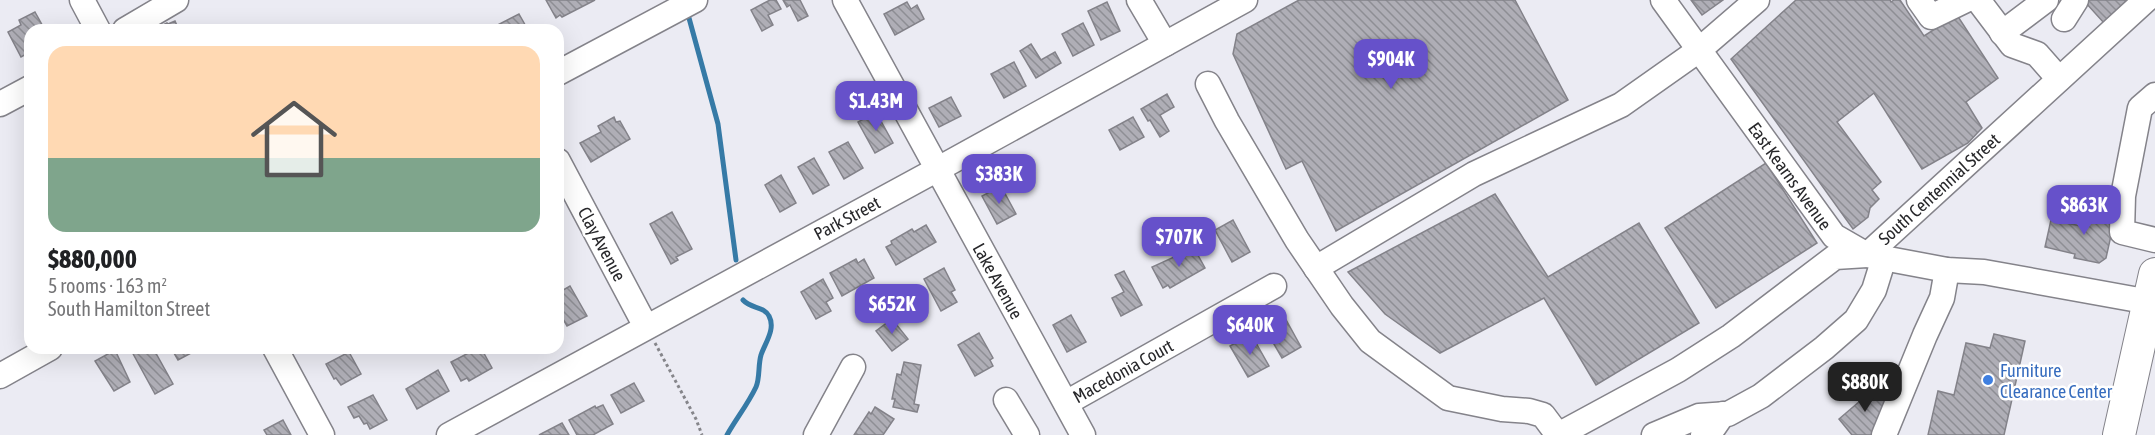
<!DOCTYPE html>
<meta charset="utf-8">
<style>
body{margin:0;font-family:"Asap Condensed",sans-serif;background:#f6f6f6;color:#202124;height:100vh;display:flex;flex-direction:column;font-size:22px;white-space:nowrap}
*{box-sizing:border-box;margin:0}
p{font-size:20px;color:#757577}
.icon{flex:none;width:33px;height:33px;fill:none;stroke:currentColor;stroke-width:2;stroke-linecap:round;stroke-linejoin:round}
.map{position:relative;flex:1;overflow:hidden}
.sheet{position:absolute;left:24px;top:24px;width:540px;height:330px;display:flex;flex-direction:column;background:#fff;border-radius:18px;box-shadow:0 6px 24px #0002}
.sheet>*{flex:none}
.price{position:absolute;translate:-50% -51px;padding:0 14px;border-radius:12px;background:#6651ca;color:#fff;font-size:20px;line-height:39px;filter:drop-shadow(0 2px 3px #0008)}
.price::after{content:'';position:absolute;left:50%;top:36px;width:18px;height:14px;margin-left:-9px;background:inherit;clip-path:polygon(0 0,100% 0,50% 100%)}
.price.selected{background:#222;color:#fff}
ul{padding:0;list-style:none}
li{display:grid;align-content:center;gap:12px;height:318px;padding:0 24px}
li span{display:grid;place-items:center;height:186px;border-radius:18px;color:#555}
li>.icon{margin-inline-start:auto}
span .icon{width:108px;height:108px;fill:#fffc;stroke-width:1}
li b{font-size:26px}
.map>svg:first-child{display:block}
.lines{fill:none;stroke-linecap:round;stroke-linejoin:round}
.stream{stroke:#367aa6;stroke-width:5}
.building{fill:url(#building-back-hatch);stroke:#838289;stroke-width:1.5}
.minor-casing{stroke:#84838a;stroke-width:27}
.major-casing{stroke:#84838a;stroke-width:34}
.path{stroke:#85858a;stroke-width:3;stroke-dasharray:3 3;stroke-linecap:butt}
.minor{stroke:#fff;stroke-width:24}
.major{stroke:#fff;stroke-width:32}
.shop-dot{fill:#3f7fe0;stroke:#fff;stroke-width:2}
.labels{text-anchor:middle;dominant-baseline:central;stroke-width:5;stroke-linejoin:round;paint-order:stroke}
.street-label{font-size:18px;fill:#28282b;stroke:#fff}
.shop-label{font-size:18px;fill:#366cbe;stroke:#fff;text-anchor:start}
</style>
<div class="map">
<svg width="2155" height="435" viewBox="0 0 2155 435">
<defs>
<pattern id="building-back-hatch" width="6" height="6" patternUnits="userSpaceOnUse" patternTransform="scale(1.5)"><rect width="6" height="6" fill="#afaeb6"/><path d="M-1 5l2 2M0 0l6 6M5-1l2 2" fill="none" stroke="#8e8e94"/></pattern>
</defs>
<rect width="100%" height="100%" fill="#ebebf3"/>
<g class="lines">
<g class="stream">
<path d="M689,18L718,124L736,260"/>
<path d="M727,435C736,419 748,404 756,387C760,378 758,365 761,355C765,343 776,329 769,316C764,306 751,309 743,300"/>
</g>
</g>
<g class="building">
<path d="M546,0H595L562,17L560,15L556,18Z"/>
<path d="M770,0H776L781,9L768,15L773,25L762,31L751,10Z"/>
<path d="M783,0H800L808,16L798,21L790,5L787,7Z"/>
<path d="M1299,0H1515L1568,100L1336,231L1302,161L1286,169L1233,54L1237,34Z"/>
<path d="M1691,0H1723L1702,15Z"/>
<path d="M1796,0H1890L1891,2L1894,0H1900L1924,36L1957,15L1998,78L1966,102L1982,128L1968,143L1922,169L1874,93L1837,122L1881,182L1872,190L1879,199L1870,208L1868,217L1853,229L1731,59Z"/>
<path d="M2086,0H2128L2104,23L2085,2Z"/>
<path d="M907,2L911,9L917,5L924,19L895,35L884,14Z"/>
<path d="M1107,2L1120,31L1101,40L1088,11Z"/>
<path d="M35,12L45,30H30V52L21,57L8,32L21,25L19,20Z"/>
<path d="M519,14L528,30H488Z"/>
<path d="M175,21L179,30H153L167,23L168,24Z"/>
<path d="M1083,23L1094,45L1073,56L1062,34Z"/>
<path d="M1031,44L1041,60L1055,52L1061,63L1036,78L1020,51Z"/>
<path d="M1014,62L1026,86L1004,98L991,74Z"/>
<path d="M1167,94L1174,107L1160,115L1169,131L1160,137L1150,120L1148,121L1141,109Z"/>
<path d="M951,97L961,116L939,127L929,108Z"/>
<path d="M876,112L893,143L875,153L858,122Z"/>
<path d="M614,117L616,122L620,121L630,139L591,162L580,143L601,132L598,126Z"/>
<path d="M1133,117L1144,137L1120,150L1109,130Z"/>
<path d="M848,142L863,168L844,179L829,152Z"/>
<path d="M814,158L829,185L813,194L798,167Z"/>
<path d="M1766,163L1817,243L1716,308L1665,228Z"/>
<path d="M781,175L796,203L780,212L765,185Z"/>
<path d="M1001,186L1016,214L997,224L982,196Z"/>
<path d="M1495,194L1548,277L1639,223L1699,323L1596,385L1544,298L1440,353L1385,314L1348,272Z"/>
<path d="M2085,206L2116,213L2106,258L2099,263L2074,258L2075,254L2045,247L2051,220L2081,226Z"/>
<path d="M672,212L692,249L676,257L678,260L671,264L650,224Z"/>
<path d="M1233,220L1250,252L1232,262L1215,230Z"/>
<path d="M926,225L936,242L896,265L886,247L892,244L891,241L912,229L914,232Z"/>
<path d="M1194,248L1205,268L1170,288L1168,285L1163,288L1152,267Z"/>
<path d="M856,259L858,263L864,259L874,278L842,296L830,273Z"/>
<path d="M944,268L955,290L951,292L957,302L941,311L924,279Z"/>
<path d="M1124,271L1142,305L1121,316L1112,298L1124,292L1115,275Z"/>
<path d="M823,279L833,298L826,302L831,311L816,319L801,292Z"/>
<path d="M570,286L587,316L567,326L558,310V293Z"/>
<path d="M1071,315L1086,342L1067,352L1053,325Z"/>
<path d="M1284,316L1301,347L1282,358L1264,327Z"/>
<path d="M892,319L908,339L892,351L876,331Z"/>
<path d="M979,333L993,358L990,360L993,366L975,376L958,345Z"/>
<path d="M1251,334L1269,366L1248,377L1230,346Z"/>
<path d="M1994,334L2025,341L2004,435H1928L1938,391L1954,395L1966,343L1990,348Z"/>
<path d="M134,348H153L173,384L155,394L131,350Z"/>
<path d="M171,348H193L195,351L178,360Z"/>
<path d="M478,348H481L492,368L469,381L467,378L461,381L451,362Z"/>
<path d="M115,350L130,382L114,391L95,361Z"/>
<path d="M349,352L361,374L341,385L336,378L334,379L326,364Z"/>
<path d="M904,362L921,365L914,404L919,405L917,412L893,407L895,399H892L897,374L901,375Z"/>
<path d="M438,370L449,391L417,409L406,389Z"/>
<path d="M634,383L644,401L621,413L611,395Z"/>
<path d="M1880,384L1887,396L1872,435H1852L1839,419Z"/>
<path d="M373,395L387,420L370,429L367,423L364,424L359,416L354,418L348,407Z"/>
<path d="M603,405L613,424L593,435H577L569,420L595,406L596,408Z"/>
<path d="M875,407L894,419L883,435H854L869,412L871,414Z"/>
<path d="M283,420L291,435H267L264,430Z"/>
<path d="M562,423L569,435H539Z"/>
</g>
<g class="lines">
<g class="minor-casing">
<g id="minor">
<path d="M82,0L98,30"/>
<path d="M845,0L1083,435"/>
<path d="M1139,0L1165,44"/>
<path d="M1663,0L1834,236L1867,255L1947,270L1984,272L2155,303"/>
<path d="M1919,0L1931,17L1966,0"/>
<path d="M1978,0L2012,45L2037,54L2059,79"/>
<path d="M2064,19L2076,0"/>
<path d="M125,30L176,0"/>
<path d="M2002,33L2046,0"/>
<path d="M558,73L695,0"/>
<path d="M1208,84L1227,121L1297,240L1342,306L1370,341L1448,398L1502,409L1529,411L1543,415L1558,435L1678,370L1731,336L1835,257L1867,255L2146,0"/>
<path d="M2155,95L2140,108L2123,196L2122,232L2155,240"/>
<path d="M0,104L30,88"/>
<path d="M558,161L646,327"/>
<path d="M1316,268L1474,174L1621,105L1699,50L1757,0"/>
<path d="M275,348L322,435"/>
<path d="M0,376L50,348"/>
<path d="M1006,400L1027,435"/>
<path d="M1066,403L1274,286"/>
<path d="M449,435L938,169L1245,0"/>
<path d="M816,435L853,367"/>
<path d="M1654,435L1699,416L1728,414L1761,396L1824,348L1856,320L1874,290L1884,258"/>
<path d="M1703,435L1714,427L1723,414"/>
<path d="M1884,435L1925,335L1942,298L1947,270"/>
</g>
</g>
<g class="major-casing">
<path id="major" d="M2119,435L2155,274"/>
</g>
<path class="path" d="M655,343L696,419L702,435"/>
<use href="#minor" class="minor"/>
<use href="#major" class="major"/>
</g>
<circle class="shop-dot" cx="1988" cy="380" r="6"/>
<g class="labels">
<g class="street-label">
<text transform="translate(1790 176) rotate(54)">East Kearns Avenue</text>
<text transform="translate(1939 189) rotate(-42)">South Centennial Street</text>
<text transform="translate(847 218) rotate(-28)">Park Street</text>
<text transform="translate(602 244) rotate(62)">Clay Avenue</text>
<text transform="translate(998 281) rotate(61)">Lake Avenue</text>
<text transform="translate(1123 371) rotate(-29)">Macedonia Court</text>
</g>
<g class="shop-label">
<text x="2000" y="370">Furniture<tspan x="2000" dy="21">Clearance Center</tspan></text>
</g>
</g>
</svg>
<b class="price" style="left:1391px;top:90px">$904K</b>
<b class="price" style="left:876px;top:132px">$1.43M</b>
<b class="price" style="left:999px;top:205px">$383K</b>
<b class="price" style="left:2084px;top:236px">$863K</b>
<b class="price" style="left:1179px;top:268px">$707K</b>
<b class="price" style="left:892px;top:335px">$652K</b>
<b class="price" style="left:1250px;top:356px">$640K</b>
<b class="price selected" style="left:1865px;top:413px">$880K</b>
<section class="sheet">
<ul>
<li><span style="background:linear-gradient(#ffd9b3 60%,#7fa58c 0)"><svg class="icon" aria-label="home" viewBox="0 0 24 24"><path d="M3 11l9-7 9 7M6 9v11h12V9"/></svg></span><div><b>$880,000</b><p>5 rooms · 163 m²</p><p>South Hamilton Street</p></div></li>
</ul>
</section>
</div>
